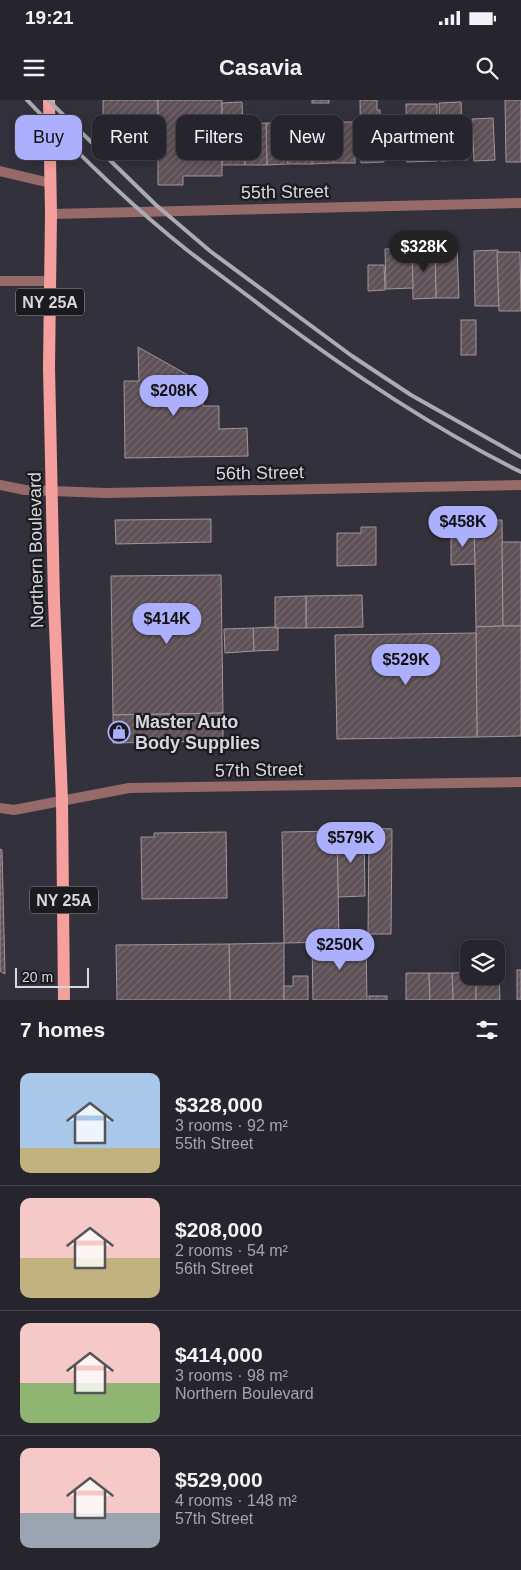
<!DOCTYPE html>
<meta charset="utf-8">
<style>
body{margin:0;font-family:Arial,sans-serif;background:#323139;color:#f1f3f6;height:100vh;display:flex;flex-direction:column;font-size:19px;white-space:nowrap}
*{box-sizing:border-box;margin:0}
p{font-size:16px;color:#a4a5aa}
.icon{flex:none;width:28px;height:28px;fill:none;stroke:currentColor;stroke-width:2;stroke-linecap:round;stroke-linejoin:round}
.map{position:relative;height:900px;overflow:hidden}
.side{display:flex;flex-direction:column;background:#26252d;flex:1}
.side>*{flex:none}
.hud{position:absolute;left:15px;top:15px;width:491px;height:45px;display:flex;gap:10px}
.tools{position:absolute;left:460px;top:840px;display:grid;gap:10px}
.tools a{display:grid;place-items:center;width:45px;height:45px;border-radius:10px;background:#26252d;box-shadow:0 2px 12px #0003,0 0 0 1px #424249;font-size:25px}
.scale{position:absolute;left:15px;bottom:12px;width:74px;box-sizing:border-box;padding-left:5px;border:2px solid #d7d7de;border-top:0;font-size:14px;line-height:18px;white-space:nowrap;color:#d7d7de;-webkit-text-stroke:4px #1a1a1f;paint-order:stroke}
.price{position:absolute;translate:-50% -42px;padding:0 11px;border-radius:18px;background:#acaffb;color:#111;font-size:16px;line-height:32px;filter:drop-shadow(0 1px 2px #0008)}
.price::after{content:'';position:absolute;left:50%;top:30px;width:15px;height:11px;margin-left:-8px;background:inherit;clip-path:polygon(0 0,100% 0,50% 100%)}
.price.active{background:#222;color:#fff}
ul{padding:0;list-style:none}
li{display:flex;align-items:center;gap:15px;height:125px;padding:0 20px}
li+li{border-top:1px solid #424249}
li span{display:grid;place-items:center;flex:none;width:140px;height:100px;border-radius:10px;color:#555}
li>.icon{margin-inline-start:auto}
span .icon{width:60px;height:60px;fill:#fffc;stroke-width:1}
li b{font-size:21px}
h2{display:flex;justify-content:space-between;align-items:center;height:60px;padding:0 20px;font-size:21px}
.pill{padding:0 18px;border-radius:10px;background:#26252d;box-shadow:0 2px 12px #0003,0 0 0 1px #424249;font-size:18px;line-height:45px}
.pill.active{background:#acaffb;color:#111}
.status{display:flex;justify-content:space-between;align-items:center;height:35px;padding:0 25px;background:#26252d;direction:ltr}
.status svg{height:14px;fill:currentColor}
header{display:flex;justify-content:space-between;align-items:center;height:65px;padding:0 20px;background:#26252d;font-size:22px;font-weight:600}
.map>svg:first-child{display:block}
.building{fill:url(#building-hatch);stroke:#a3959a}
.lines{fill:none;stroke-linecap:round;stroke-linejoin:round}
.lane{stroke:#956a69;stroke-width:10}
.street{stroke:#956a69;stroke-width:10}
.primary{stroke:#f6a09d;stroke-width:12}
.rail{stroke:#ababb3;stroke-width:4}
.labels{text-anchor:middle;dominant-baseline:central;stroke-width:4.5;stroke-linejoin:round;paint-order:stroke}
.shield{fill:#1a1a1f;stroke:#9e9ea5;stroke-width:1}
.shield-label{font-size:16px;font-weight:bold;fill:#d7d7de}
.street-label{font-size:18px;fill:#d7d7de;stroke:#1a1a1f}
.poi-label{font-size:18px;font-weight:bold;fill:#d7d7de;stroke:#1a1a1f;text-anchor:start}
</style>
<div class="status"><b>19:21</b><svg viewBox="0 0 49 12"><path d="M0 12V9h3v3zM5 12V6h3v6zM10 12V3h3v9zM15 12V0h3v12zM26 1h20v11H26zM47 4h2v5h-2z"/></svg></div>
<header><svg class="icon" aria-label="menu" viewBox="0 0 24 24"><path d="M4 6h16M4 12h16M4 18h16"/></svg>Casavia<svg class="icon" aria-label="search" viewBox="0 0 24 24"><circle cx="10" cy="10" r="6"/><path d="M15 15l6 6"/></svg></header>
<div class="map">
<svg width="521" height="900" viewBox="0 0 521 900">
<defs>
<pattern id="building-hatch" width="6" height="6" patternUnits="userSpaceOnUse" patternTransform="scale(1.25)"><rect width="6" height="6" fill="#5e5157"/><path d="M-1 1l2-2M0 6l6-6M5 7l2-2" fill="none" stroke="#74696f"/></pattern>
</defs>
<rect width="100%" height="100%" fill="#32313c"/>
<g class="building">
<path d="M103,0H158V43L103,44Z"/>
<path d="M158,0H222V76H183V85H158Z"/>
<rect x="312" y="0" width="17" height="3"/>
<path d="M360,0H377V10H380L381,29H383L384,62L361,63Z"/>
<path d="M505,0H521V62H506Z"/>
<path d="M242,2L245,65H222V3Z"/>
<path d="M461,2L462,30H466L467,60L441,61L439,3Z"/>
<path d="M406,4H437V61L407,62Z"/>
<path d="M493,18L495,60L474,61L472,19Z"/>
<rect x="333" y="22" width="22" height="41"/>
<path d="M333,22V63L312,64L310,23Z"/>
<path d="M266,23H287L288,64L267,65Z"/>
<path d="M266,23L267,65H245L244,24Z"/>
<path d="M287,23H310L312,64H288Z"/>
<path d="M435,147H457L459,198H436Z"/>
<path d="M435,147L436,198L413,199L412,148Z"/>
<path d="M412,148L413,188L386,189L385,149Z"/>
<path d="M498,150L499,206H475L474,151Z"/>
<path d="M497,152H520L521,211H499Z"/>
<path d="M368,165H384L385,190L368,191Z"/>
<rect x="461" y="220" width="15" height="35"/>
<path d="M138,247L202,283L203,306H219V329L247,328L248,356L125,358L124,281H139Z"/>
<path d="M211,419V442L116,444L115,420Z"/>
<path d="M474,420H502L503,526L476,527Z"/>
<path d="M361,427H376V465L337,466V433H361Z"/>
<path d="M474,431L475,464L451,465V432Z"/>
<path d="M502,442H521V526H503Z"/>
<path d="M221,475L223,613L113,615L111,476Z"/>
<path d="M362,495L363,527L306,528V496Z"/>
<path d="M306,496V528H275V497Z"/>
<path d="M503,526H521V636L477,637L476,527Z"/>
<path d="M276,527L275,528H278V550L254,551L253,528Z"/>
<path d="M253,528L254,551L225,553L224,529Z"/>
<path d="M476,533L477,637L337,639L335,535Z"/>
<path d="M223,613V641L113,643V615Z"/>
<path d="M369,728L392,729L391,834H368Z"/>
<path d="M364,730L365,796L338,797L337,731Z"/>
<path d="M337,731L339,842L284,843L282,732Z"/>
<path d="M226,732L227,798L142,799L141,737H154V733Z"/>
<path d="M0,749L2,750L5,874L0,871Z"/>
<path d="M366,841L367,900H313L312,842Z"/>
<path d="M284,843V900H230L229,844Z"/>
<path d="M229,844L230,900H117L116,845Z"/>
<rect x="517" y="870" width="4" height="30"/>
<path d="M469,872V876H476V900H453L452,873Z"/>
<path d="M496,872H499L500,900H476V876H496Z"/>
<path d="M406,873H429L430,900H406Z"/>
<path d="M429,873H452L453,900H430Z"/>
<path d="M293,876H308V900H284V886H293Z"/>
<rect x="369" y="896" width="18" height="4"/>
</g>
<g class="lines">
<path class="lane" d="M0,181H50"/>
<g class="street">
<path d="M0,71L50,83"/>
<path d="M51,114L521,103"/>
<path d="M0,385L25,390L106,393L521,385"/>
<path d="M0,708L14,710L129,688L521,682"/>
</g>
<path class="primary" d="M49,0L51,114L49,267L54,501L62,700L64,900"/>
<g class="rail">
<path d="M27,0C77,53 130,105 187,150C214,171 242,191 269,212C348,271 432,328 521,372"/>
<path d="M48,0L156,105L210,151L352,256L411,295L521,357"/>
</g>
</g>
<defs>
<g id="shop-ring" transform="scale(1.125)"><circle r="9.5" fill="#1a1a1f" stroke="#acaffb" stroke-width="1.5"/><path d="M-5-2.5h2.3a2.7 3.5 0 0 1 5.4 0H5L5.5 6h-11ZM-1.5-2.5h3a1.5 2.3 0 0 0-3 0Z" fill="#acaffb"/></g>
</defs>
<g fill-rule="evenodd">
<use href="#shop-ring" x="119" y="632"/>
</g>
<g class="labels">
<g class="shield">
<rect x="16" y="188.5" width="68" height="27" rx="4"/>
<rect x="30" y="786.5" width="68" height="27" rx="4"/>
</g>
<g class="shield-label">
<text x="50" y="202">NY 25A</text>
<text x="64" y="800">NY 25A</text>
</g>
<g class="street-label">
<text transform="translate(285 92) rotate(-1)">55th Street</text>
<text transform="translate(260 373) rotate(-1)">56th Street</text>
<text transform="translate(36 450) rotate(-91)">Northern Boulevard</text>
<text transform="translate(259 670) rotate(-1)">57th Street</text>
</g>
<g class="poi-label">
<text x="135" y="622">Master Auto<tspan x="135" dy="21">Body Supplies</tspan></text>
</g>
</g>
</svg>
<div class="tools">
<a><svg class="icon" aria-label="layers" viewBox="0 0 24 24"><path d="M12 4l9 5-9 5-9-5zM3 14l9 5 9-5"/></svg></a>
</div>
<div class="scale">20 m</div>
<b class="price active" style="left:424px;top:173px">$328K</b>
<b class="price" style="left:174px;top:317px">$208K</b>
<b class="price" style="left:463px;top:448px">$458K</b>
<b class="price" style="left:167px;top:545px">$414K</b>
<b class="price" style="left:406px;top:586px">$529K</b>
<b class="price" style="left:351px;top:764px">$579K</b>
<b class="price" style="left:340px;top:871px">$250K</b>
<div class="hud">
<a class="pill active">Buy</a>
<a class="pill">Rent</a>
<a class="pill">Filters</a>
<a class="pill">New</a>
<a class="pill">Apartment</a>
</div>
</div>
<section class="side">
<h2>7 homes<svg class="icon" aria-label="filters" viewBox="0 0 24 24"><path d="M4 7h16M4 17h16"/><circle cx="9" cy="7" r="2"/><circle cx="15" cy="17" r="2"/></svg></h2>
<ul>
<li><span style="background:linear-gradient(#a9c7e8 75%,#c2b280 0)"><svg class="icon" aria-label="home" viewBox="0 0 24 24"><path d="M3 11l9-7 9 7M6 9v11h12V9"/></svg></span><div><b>$328,000</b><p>3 rooms · 92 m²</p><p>55th Street</p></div></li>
<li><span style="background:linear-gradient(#f6c9c9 60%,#c2b280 0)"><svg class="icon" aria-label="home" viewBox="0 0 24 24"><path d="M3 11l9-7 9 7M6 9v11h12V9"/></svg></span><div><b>$208,000</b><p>2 rooms · 54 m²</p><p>56th Street</p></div></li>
<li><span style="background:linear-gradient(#f6c9c9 60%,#8fb573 0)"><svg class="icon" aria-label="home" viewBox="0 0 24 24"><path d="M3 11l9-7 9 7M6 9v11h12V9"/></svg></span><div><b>$414,000</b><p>3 rooms · 98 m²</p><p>Northern Boulevard</p></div></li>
<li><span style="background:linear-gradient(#f6c9c9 65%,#9aa5b1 0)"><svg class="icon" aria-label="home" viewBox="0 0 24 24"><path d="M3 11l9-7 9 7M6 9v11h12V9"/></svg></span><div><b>$529,000</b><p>4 rooms · 148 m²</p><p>57th Street</p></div></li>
</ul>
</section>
